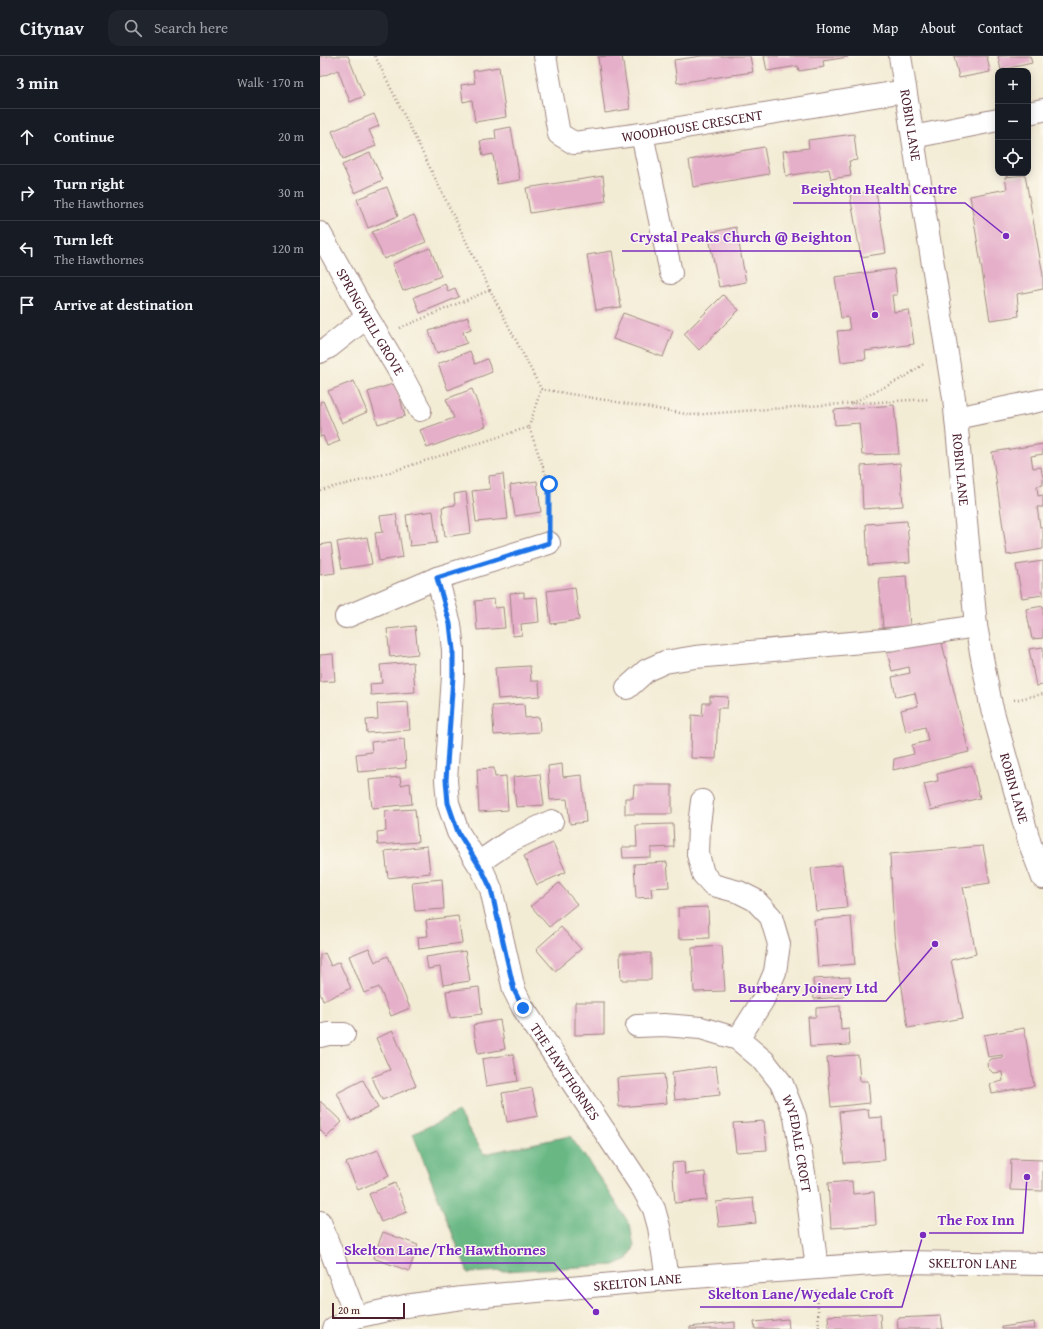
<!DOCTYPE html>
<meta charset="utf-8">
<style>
body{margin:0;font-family:"Gentium Book Plus",serif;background:#20242c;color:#f1f3f6}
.controls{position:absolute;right:12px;top:12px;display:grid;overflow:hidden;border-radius:8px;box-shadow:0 2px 10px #0003}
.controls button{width:36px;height:36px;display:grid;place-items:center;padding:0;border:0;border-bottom:1px solid #363941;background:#171b24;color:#f1f3f6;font:20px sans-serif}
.scale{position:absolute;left:12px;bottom:10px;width:73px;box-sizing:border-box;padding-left:4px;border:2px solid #4a1f2b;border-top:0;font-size:11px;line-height:14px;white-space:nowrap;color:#4a1f2b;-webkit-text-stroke:3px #fbf7ec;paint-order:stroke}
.stop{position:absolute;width:12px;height:12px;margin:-9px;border:3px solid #1a73e8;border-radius:50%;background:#fff}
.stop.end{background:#1a73e8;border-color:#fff;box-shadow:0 1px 4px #0008}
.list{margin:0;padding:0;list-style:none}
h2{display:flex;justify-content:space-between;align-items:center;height:52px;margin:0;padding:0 16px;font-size:17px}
h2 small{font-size:13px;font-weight:400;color:#9ea1a6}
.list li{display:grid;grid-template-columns:26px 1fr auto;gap:12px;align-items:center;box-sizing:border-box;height:56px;padding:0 16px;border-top:1px solid #363941}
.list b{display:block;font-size:15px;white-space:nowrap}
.list p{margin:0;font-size:13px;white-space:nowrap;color:#9ea1a6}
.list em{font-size:13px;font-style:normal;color:#9ea1a6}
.icon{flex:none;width:22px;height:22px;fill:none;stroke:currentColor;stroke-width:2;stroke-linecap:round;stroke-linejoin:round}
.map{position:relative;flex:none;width:723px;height:1273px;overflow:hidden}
header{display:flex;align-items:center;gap:24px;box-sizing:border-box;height:56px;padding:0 20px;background:#171b24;border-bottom:1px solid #363941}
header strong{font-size:19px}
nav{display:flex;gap:22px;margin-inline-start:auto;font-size:14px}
.search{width:280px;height:36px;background:#20242c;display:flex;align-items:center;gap:10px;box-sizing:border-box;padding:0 14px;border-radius:12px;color:#9ea1a6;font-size:15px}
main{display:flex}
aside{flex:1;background:#171b24}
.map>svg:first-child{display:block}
.forest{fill:#69b884;stroke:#5a6c58}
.building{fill:#e5aec9}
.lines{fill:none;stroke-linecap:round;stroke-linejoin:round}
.minor-casing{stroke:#9e8680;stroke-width:24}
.path{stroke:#9e8680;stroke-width:2.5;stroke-dasharray:1 3;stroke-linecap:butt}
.minor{stroke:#fff;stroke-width:22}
.route{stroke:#1a73e8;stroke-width:5}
.labels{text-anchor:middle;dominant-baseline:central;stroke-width:3;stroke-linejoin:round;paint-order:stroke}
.street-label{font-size:14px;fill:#4a1f2b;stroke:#fbf7ec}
.leader{fill:none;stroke:#7b2cbf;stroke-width:1.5}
.callout-dot{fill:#7b2cbf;stroke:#fbf7ec;stroke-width:1.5}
.callout-label{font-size:15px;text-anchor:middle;font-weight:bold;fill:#7b2cbf;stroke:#fbf7ec;stroke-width:3;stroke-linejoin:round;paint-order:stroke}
</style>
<header>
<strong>Citynav</strong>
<div class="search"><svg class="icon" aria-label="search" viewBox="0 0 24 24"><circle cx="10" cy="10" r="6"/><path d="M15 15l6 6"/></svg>Search here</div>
<nav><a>Home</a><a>Map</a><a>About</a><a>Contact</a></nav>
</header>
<main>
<aside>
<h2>3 min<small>Walk · 170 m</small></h2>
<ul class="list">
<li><svg class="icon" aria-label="ahead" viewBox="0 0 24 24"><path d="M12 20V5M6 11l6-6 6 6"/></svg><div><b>Continue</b></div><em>20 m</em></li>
<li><svg class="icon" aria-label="right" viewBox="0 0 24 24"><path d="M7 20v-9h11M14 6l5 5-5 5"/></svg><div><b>Turn right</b><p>The Hawthornes</p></div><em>30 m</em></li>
<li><svg class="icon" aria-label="left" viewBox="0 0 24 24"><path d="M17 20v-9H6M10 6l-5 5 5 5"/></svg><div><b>Turn left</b><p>The Hawthornes</p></div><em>120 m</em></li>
<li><svg class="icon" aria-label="arrive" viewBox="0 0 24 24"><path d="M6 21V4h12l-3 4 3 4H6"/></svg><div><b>Arrive at destination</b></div></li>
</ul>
</aside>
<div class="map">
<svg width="723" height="1273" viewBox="0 0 723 1273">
<rect width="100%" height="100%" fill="#fbf7ec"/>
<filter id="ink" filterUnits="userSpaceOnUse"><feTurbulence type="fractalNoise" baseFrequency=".025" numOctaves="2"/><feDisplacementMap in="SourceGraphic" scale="8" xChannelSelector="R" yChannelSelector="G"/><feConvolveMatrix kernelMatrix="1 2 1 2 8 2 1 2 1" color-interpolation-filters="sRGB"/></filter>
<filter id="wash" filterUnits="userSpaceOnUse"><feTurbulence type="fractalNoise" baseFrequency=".012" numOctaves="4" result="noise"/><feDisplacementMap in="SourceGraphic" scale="16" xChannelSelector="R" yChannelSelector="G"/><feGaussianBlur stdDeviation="0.9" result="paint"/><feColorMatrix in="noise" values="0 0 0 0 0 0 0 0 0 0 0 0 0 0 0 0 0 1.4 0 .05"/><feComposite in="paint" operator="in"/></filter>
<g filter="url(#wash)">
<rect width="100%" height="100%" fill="#f3ecd5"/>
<polygon class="forest" points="138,1056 164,1098 250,1080 281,1123 310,1169 314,1191 308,1203 294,1209 148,1217 93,1078"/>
<g id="blocks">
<g class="building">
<polygon points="0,0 28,0 44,40 30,46 18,14 0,21"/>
<polygon points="287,0 302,0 310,53 285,57 278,1"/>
<polygon points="382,0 430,0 433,16 357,27 354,4"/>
<polygon points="444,0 528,0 528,1 503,5 504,11 479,15 478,10 447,15"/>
<polygon points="634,0 667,0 670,16 639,22"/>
<polygon points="678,0 710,0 712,7 681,14"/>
<polygon points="179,11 186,61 155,66 152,44 143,46 141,29 155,27 153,15"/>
<polygon points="54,58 59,70 49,74 56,90 23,103 12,75"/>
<polygon points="191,71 200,124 177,128 173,98 163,100 160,85 176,83 175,74"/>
<polygon points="534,78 537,104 529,105 531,120 511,123 509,113 466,120 463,95 489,92 488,84"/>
<polygon points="444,91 449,118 373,131 369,104"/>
<polygon points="50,97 63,124 35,137 22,109"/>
<polygon points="705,119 723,219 723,233 697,238 699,260 670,264 650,140 687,133 685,121"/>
<polygon points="283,120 286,145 210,157 206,132"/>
<polygon points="67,131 78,160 48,172 37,143"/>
<polygon points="556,135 566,197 541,201 530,139"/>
<polygon points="94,159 106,186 64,203 52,176"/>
<polygon points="416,171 426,226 399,231 388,177"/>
<polygon points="110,192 121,220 83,235 72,208"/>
<polygon points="292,195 301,251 276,254 267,199"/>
<polygon points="574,213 577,239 572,239 574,256 589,254 594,288 545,295 546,303 521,306 517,275 530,274 528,261 521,262 515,221"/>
<polygon points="125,228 128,235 135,232 139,241 100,257 94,241"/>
<polygon points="403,239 419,254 379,294 364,278"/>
<polygon points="303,257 353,275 343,301 293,283"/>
<polygon points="148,261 151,273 143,276 147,287 117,297 109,275"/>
<polygon points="150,295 155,308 167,303 172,316 128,334 118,308"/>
<polygon points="34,325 47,356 22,367 8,335"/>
<polygon points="76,327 85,360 58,368 48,336"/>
<polygon points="152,333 166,370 107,392 100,374 134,362 126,343"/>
<polygon points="3,345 20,385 7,390 3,380 0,381 0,346"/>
<polygon points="574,349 579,398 542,399 539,367 515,369 514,354"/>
<polygon points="723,388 723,398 711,400 713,412 721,411 723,422 723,429 717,430 718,440 723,439 723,451 717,451 720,471 723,471 723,493 687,499 672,396"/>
<polygon points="580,407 583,450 543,453 541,410"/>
<polygon points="183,418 188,463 156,466 152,435 170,433 169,420"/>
<polygon points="217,425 221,456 195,460 190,429"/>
<polygon points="146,436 151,477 125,481 122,451 135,449 134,438"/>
<polygon points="113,455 117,487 90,490 86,459"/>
<polygon points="76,458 83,501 59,505 55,477 63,476 60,460"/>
<polygon points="587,465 590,506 548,509 546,468"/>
<polygon points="47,481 52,508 22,513 17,486"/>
<polygon points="11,487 15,517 0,519 0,489"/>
<polygon points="723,505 723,539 702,542 696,509"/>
<polygon points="586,520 590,570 563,572 559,522"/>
<polygon points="255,531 259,564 231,568 227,535"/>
<polygon points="204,536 204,542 217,541 219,566 201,568 202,579 193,580 190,537"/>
<polygon points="174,543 175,552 183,551 185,572 157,574 155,545"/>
<polygon points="723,550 723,582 712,583 706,553"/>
<polygon points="95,570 98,598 70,601 67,573"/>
<polygon points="621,583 649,696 573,714 574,703 594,698 592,689 608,685 605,671 586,676 581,654 598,650 595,637 576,641 572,621 590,617 589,611 572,615 567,596"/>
<polygon points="723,591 723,629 716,630 709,593"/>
<polygon points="13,598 15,625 0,626 0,599"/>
<polygon points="93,606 95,636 51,639 50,628 62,627 60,609"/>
<polygon points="210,610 211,625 219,625 220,640 178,643 175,612"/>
<polygon points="390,640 408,641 407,652 398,652 396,703 371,702 372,659 382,660 383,647 390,647"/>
<polygon points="88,646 90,674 47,677 46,664 58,663 57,648"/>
<polygon points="204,648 205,662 219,661 220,676 174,679 172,650"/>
<polygon points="84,683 86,712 38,716 36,698 52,696 51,686"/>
<polygon points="242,708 243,721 262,719 266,766 250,768 247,743 230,744 228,710"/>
<polygon points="652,709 660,742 611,754 604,728 618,725 617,718"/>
<polygon points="174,712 175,721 186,720 188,754 159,756 157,713"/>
<polygon points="220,718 224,749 196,751 193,721"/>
<polygon points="80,721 81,729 90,727 92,748 52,752 49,724"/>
<polygon points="314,729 352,729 352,758 305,758 305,742 313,742"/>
<polygon points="95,753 98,786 58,789 57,776 66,775 65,755"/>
<polygon points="353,768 354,791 331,792 331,801 303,802 302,791 317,791 316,769"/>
<polygon points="233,787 246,816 217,829 204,800"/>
<polygon points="107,790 110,817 68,822 65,795"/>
<polygon points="663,790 670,827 643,831 656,898 631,904 643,962 588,972 574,878 570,798"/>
<polygon points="347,806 349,831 331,832 332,841 316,842 314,808"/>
<polygon points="522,809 527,852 496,855 491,812"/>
<polygon points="122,823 124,853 95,855 92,826"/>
<polygon points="239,827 257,848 229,871 211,850"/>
<polygon points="388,851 389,882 359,883 358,852"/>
<polygon points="138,860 142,887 99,893 98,881 108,880 106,864"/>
<polygon points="531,861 535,908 498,911 494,864"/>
<polygon points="241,871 261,893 235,915 216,893"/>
<polygon points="402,890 405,935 374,936 372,892"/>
<polygon points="49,892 55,906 68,900 90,952 71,960 59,931 44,937 29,900"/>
<polygon points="145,895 150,925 123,929 120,911 108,913 106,901"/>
<polygon points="5,897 11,910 19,906 31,932 3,945 0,937 0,899"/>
<polygon points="300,897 331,897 331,924 301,924"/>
<polygon points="530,921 530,930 524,931 524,941 494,943 493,923"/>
<polygon points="159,931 162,958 130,962 126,935"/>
<polygon points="255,946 284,946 284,978 255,979"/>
<polygon points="520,950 521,974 529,973 530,989 490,991 488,961 496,961 496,952"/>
<polygon points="180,964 185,993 158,998 153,969"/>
<polygon points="704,972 714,1030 672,1037 670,1028 683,1025 682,1016 673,1017 668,1012 667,1008 671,1003 683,1001 682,999 668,1001 664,979"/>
<polygon points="73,975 96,1030 62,1044 52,1021 70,1014 56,982"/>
<polygon points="193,998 198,1025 166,1030 162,1003"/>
<polygon points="538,999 540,1025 548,1025 550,1047 511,1051 507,1001"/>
<polygon points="396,1010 400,1039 355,1044 352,1016"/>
<polygon points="344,1018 347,1047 299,1051 297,1022"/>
<polygon points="43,1024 58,1052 31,1065 17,1037"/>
<polygon points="212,1032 218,1060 187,1066 182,1037"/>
<polygon points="0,1045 22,1066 7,1081 0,1074"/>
<polygon points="548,1053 549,1062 562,1061 565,1104 524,1107 519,1056"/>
<polygon points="444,1065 447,1094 416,1096 413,1067"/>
<polygon points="58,1094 69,1120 38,1134 26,1107"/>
<polygon points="691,1103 723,1104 723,1135 690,1134"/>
<polygon points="364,1106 365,1118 385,1116 387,1144 355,1147 352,1107"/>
<polygon points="532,1125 533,1138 554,1136 556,1169 511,1172 508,1127"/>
<polygon points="75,1127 87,1156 61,1166 49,1138"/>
<polygon points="433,1142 436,1167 399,1171 396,1146"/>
<polygon points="63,1176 98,1189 89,1215 53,1202"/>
<polygon points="560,1257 561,1273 509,1273 508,1260"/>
<polygon points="621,1260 623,1273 578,1273 577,1262"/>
<polygon points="468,1263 469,1273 435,1273 434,1266"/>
<polygon points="415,1266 415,1273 370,1273 370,1271"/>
<polygon points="714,1266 715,1273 682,1273 682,1271"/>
</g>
</g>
</g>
<g filter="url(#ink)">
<use href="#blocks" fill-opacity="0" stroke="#9e8680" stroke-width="1"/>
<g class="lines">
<defs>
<g id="minor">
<path id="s1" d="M 225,0 L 239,78 L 254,87 L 322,78 L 585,35"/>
<path id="s2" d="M 580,0 L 634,342 L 656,570 L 671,649 L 710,788 L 723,822"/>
<polyline points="708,57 723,54"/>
<polyline points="322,78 351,217"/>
<polyline points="593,81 678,64"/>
<path id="s3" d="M 0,177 L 47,261 L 81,318 L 100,354"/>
<polyline points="0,296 9,291 47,261"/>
<polyline points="636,362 723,344"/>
<path id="s4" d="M 117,522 L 130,568 L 133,594 L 133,620 L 126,724 L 128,747 L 138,776 L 163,815 L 171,833 L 194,934 L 203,952 L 323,1133 L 334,1153 L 339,1171 L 347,1223"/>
<polyline points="26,561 117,522 229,487"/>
<polyline points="307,632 327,614 345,606 375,601 575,583 656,570"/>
<polyline points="382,745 379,769 378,798 383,818 393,829 419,836 435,844 451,861 459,888 455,916 443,944 418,983"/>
<polyline points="158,807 190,785 232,765"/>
<path id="s5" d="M 317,970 L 344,969 L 381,972 L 418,983 L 444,1005 L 462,1028 L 475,1061 L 487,1136 L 497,1212"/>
<polyline points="0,980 8,978 24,978"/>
<polyline points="0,1166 36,1261"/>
<path id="s6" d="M 14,1273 L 36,1261 L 85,1250 L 142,1242 L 347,1223 L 579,1206 L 723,1208"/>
</g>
</defs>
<use href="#minor" class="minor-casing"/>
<g class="path">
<polyline points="55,0 170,234 221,333 372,359 488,350 610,343"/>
<polyline points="80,272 170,234"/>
<polyline points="532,347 585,321 605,307"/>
<polyline points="209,371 221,333"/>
<polyline points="0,434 52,422 209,371 229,428 229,464"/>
<polyline points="694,644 723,638"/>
<polyline points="497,1234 499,1273"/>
</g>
<use href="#minor" class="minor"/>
</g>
</g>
<g class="lines" filter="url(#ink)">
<polyline class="route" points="203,952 194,934 171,833 163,816 138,776 128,747 126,724 133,620 133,594 130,568 117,522 229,487 229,428"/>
</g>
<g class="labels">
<g class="street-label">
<text stroke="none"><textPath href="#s1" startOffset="216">WOODHOUSE CRESCENT</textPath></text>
<text stroke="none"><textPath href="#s2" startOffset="70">ROBIN LANE</textPath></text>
<text stroke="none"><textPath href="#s3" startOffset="102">SPRINGWELL GROVE</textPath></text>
<text stroke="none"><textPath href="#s2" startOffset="418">ROBIN LANE</textPath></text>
<text stroke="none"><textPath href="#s2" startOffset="742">ROBIN LANE</textPath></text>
<text stroke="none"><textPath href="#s4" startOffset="524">THE HAWTHORNES</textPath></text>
<text stroke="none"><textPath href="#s5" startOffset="228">WYEDALE CROFT</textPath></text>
<text stroke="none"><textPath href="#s6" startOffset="645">SKELTON LANE</textPath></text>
<text stroke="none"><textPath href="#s6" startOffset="309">SKELTON LANE</textPath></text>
</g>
</g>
<path class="leader" d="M686 180L645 147H473M555 259L540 195H302M615 888L566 945H410M707 1121L703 1177H609M276 1256L234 1207H16M603 1179L582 1251H380"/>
<g class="callout-dot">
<circle cx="686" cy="180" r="4"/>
<circle cx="555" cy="259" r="4"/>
<circle cx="615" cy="888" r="4"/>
<circle cx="707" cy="1121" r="4"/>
<circle cx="276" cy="1256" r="4"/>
<circle cx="603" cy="1179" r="4"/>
</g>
<g class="callout-label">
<text x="559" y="138">Beighton Health Centre</text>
<text x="421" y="186">Crystal Peaks Church @ Beighton</text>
<text x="488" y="937">Burbeary Joinery Ltd</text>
<text x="656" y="1169">The Fox Inn</text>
<text x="125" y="1199">Skelton Lane/The Hawthornes</text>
<text x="481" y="1243">Skelton Lane/Wyedale Croft</text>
</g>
</svg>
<div class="controls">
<button>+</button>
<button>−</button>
<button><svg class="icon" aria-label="locate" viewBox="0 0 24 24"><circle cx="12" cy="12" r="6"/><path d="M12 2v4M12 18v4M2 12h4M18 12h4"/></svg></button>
</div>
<div class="scale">20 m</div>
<div class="stop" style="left:229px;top:428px"></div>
<div class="stop end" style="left:203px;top:952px"></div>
</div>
</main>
